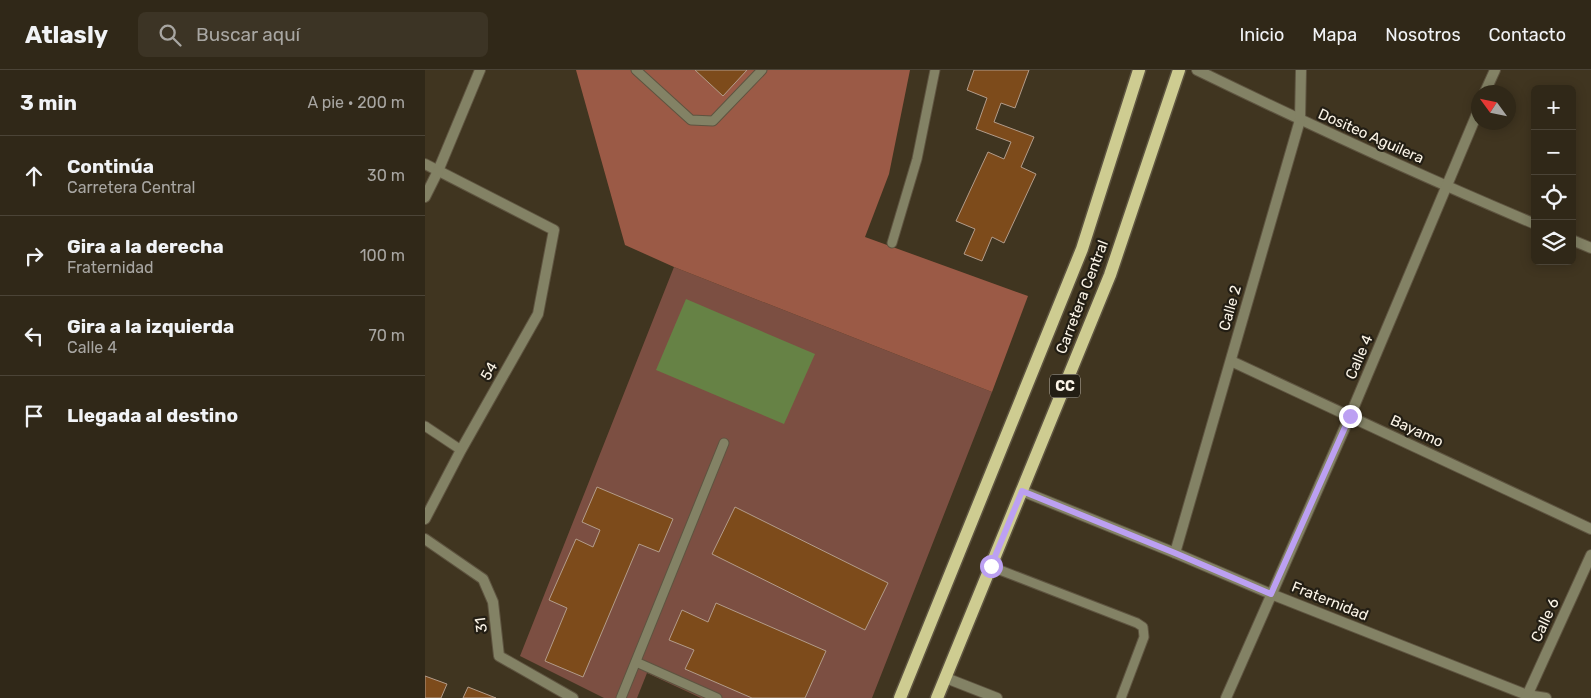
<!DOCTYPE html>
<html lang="es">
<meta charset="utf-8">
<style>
body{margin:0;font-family:Rubik,sans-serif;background:#3c3425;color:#f1f3f6}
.controls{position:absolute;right:15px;top:15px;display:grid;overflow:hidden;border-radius:8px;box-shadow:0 2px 12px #0003}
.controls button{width:45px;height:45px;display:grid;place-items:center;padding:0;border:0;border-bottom:1px solid #4b4437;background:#302818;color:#f1f3f6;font:25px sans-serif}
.compass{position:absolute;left:1046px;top:15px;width:45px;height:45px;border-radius:50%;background:#302818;box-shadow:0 2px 12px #0003;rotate:303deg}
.stop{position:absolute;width:15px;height:15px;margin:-11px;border:4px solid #bca0f2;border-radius:50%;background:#fff}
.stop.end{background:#bca0f2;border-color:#fff;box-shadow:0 1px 5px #0008}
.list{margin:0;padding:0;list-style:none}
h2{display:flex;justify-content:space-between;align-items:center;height:65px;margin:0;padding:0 20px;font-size:21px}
h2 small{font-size:16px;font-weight:400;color:#a8a6a2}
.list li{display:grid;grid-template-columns:32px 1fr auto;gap:15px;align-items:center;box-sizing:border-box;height:80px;padding:0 20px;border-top:1px solid #4b4437}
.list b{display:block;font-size:19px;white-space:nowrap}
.list p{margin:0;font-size:16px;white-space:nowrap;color:#a8a6a2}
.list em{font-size:16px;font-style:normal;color:#a8a6a2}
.icon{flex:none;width:28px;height:28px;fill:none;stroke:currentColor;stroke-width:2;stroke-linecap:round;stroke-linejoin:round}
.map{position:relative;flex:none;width:1166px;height:628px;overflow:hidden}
header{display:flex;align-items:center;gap:30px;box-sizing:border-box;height:70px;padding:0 25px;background:#302818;border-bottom:1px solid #4b4437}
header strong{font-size:24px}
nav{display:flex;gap:28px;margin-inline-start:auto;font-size:18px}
.search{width:350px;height:45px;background:#3c3425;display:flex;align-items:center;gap:12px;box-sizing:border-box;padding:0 18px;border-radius:8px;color:#a8a6a2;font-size:19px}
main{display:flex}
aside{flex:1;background:#302818}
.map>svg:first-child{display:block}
.green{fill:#7c4f42}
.forest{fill:#9b5a46}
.water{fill:#668245}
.building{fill:#7d4b1b;stroke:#b39c8a}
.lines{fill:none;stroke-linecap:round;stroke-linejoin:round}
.lane-casing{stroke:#5e5440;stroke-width:11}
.street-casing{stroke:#5e5440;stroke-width:12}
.primary-casing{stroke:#5e5440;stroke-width:15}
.lane{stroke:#838265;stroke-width:9}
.street{stroke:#838265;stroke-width:10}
.primary{stroke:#cecc91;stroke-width:12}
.route{stroke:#bca0f2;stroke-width:6}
.labels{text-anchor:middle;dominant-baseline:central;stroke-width:4.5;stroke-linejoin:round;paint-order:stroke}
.shield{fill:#231e14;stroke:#bab4a8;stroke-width:1}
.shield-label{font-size:14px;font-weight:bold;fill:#fbf4e7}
.street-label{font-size:15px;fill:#fbf4e7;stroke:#231e14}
</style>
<header>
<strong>Atlasly</strong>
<div class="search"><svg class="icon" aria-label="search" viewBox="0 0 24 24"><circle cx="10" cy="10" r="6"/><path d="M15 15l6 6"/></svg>Buscar aquí</div>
<nav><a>Inicio</a><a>Mapa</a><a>Nosotros</a><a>Contacto</a></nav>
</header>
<main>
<aside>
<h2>3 min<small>A pie · 200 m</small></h2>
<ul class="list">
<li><svg class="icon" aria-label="ahead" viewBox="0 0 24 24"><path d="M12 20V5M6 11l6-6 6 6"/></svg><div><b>Continúa</b><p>Carretera Central</p></div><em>30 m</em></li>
<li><svg class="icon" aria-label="right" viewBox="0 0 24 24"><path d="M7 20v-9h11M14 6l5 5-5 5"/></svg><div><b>Gira a la derecha</b><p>Fraternidad</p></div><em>100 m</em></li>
<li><svg class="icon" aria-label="left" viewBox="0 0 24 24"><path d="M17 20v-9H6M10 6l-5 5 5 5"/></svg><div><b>Gira a la izquierda</b><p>Calle 4</p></div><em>70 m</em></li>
<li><svg class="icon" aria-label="arrive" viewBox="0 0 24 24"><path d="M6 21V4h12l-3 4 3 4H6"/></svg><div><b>Llegada al destino</b></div></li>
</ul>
</aside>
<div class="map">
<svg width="1166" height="628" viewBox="0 0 1166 628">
<rect width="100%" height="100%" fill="#403520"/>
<polygon class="green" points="249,197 567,322 447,628 276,628 222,603 212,628 179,628 95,586"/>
<polygon class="forest" points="151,0 485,0 464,104 440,167 603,226 567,322 249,197 200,175"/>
<polygon class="water" points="261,229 390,284 359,354 231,300"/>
<g class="building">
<polygon points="270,0 322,0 298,26"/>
<polygon points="549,0 604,0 590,38 576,33 569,52 609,67 596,97 611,104 579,173 567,167 557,191 539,184 550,159 531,151 563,82 579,89 586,72 551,59 562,28 542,20"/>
<polygon points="172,417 248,449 234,482 214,474 158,607 120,591 142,538 124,530 151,469 168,477 175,460 157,452"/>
<polygon points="310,437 463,513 440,560 287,484"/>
<polygon points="291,533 401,581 380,628 327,628 260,599 269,580 244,570 257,540 283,552"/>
<polygon points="0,606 22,614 16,628 0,628"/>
<polygon points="43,617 71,628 38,628"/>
</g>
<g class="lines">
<defs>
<g id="lane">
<polyline points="211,0 266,50 288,51 337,0"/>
<polyline points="467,173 492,89 510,0"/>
<polyline points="0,356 36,380"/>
<polyline points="567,497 712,553 718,557 719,567 696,628"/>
<polyline points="211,592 292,628"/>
<polyline points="196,628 299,373"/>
</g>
<g id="street">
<path d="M 772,0 C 883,54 996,106 1110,154"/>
<polyline points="1060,22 1070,0"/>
<polyline points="0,94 129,160 113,244 36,380 0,449"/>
<polyline points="0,127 13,101 55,0"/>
<polyline points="1147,170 1166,178"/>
<polyline points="806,291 1166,459"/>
<polyline points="597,421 750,483 846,524 1102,625 1121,628"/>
<polyline points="0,469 58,509 68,532 74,586 148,628"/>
<polyline points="750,483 875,50 876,0"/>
<polyline points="521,608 572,628"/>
<polyline points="801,628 925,346 1054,39"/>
<polyline points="1101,628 1166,485"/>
</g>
<g id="primary">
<polyline points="475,628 657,179 714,0"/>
<polyline points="512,628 685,205 754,0"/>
</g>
</defs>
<use href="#lane" class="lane-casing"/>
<use href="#street" class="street-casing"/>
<use href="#primary" class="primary-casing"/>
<use href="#lane" class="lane"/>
<use href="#street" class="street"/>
<use href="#primary" class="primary"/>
</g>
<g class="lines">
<polyline class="route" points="566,496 597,421 750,483 846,524 925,346"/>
</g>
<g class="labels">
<rect class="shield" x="625" y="304.5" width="30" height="23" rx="4"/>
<g class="shield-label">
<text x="640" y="316">CC</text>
</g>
<g class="street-label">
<text transform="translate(946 66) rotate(24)">Dositeo Aguilera</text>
<text transform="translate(657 227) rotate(-69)">Carretera Central</text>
<text transform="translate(805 238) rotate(-74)">Calle 2</text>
<text transform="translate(934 287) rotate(-67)">Calle 4</text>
<text transform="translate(64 301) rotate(-60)">54</text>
<text transform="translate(992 361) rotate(25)">Bayamo</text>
<text transform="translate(905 531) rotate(22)">Fraternidad</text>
<text transform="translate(1120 550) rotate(-65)">Calle 6</text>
<text transform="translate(56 555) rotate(-97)">31</text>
</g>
</g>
</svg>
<div class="controls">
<button>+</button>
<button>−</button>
<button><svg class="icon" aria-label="locate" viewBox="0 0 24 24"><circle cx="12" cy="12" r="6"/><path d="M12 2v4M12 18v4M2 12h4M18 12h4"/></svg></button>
<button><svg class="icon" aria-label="layers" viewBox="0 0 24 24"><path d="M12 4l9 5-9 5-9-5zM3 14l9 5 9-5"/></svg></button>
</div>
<svg class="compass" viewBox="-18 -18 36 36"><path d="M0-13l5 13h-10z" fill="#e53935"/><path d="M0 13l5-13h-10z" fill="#a8a6a2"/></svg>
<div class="stop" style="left:566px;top:496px"></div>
<div class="stop end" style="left:925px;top:346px"></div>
</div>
</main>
